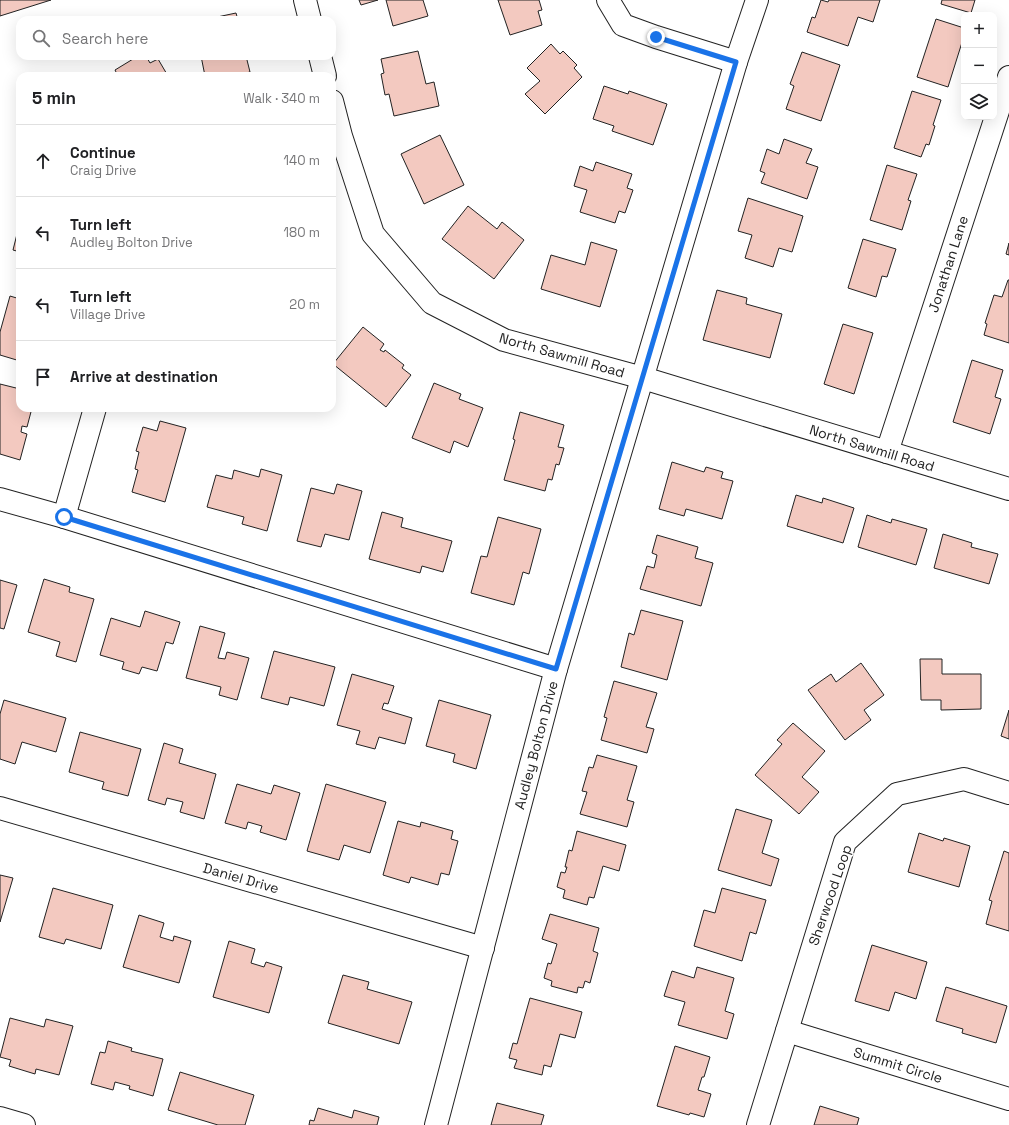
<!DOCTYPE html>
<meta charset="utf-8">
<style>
body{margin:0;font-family:"Space Grotesk",sans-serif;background:#f2f2f2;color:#202124}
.controls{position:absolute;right:12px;top:12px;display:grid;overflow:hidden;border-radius:8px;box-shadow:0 4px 16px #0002}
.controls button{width:36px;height:36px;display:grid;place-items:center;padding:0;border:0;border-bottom:1px solid #e0e0e0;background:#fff;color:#202124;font:20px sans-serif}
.stop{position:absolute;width:12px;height:12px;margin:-9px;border:3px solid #1a73e8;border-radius:50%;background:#fff}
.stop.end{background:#1a73e8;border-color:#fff;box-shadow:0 1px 4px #0008}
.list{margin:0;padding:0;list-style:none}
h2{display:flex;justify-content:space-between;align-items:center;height:52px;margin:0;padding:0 16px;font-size:17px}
h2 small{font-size:13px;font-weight:400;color:#757577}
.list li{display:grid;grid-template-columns:26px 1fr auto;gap:12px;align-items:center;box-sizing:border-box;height:72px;padding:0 16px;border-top:1px solid #e0e0e0}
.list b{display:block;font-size:15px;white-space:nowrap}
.list p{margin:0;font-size:13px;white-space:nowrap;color:#757577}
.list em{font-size:13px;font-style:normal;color:#757577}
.icon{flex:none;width:22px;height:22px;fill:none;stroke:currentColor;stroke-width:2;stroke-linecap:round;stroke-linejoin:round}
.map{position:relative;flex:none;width:1009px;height:1125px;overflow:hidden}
.search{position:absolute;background:#fff;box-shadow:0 4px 16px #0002;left:16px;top:16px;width:320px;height:44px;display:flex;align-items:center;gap:10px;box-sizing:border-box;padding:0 14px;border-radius:12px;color:#757577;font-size:15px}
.panel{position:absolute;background:#fff;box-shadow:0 4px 16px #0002;left:16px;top:72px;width:320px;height:340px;border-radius:12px}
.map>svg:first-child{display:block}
.building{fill:#f3c9c0;stroke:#222}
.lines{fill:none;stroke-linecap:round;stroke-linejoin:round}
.minor-casing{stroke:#222;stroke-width:24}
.minor{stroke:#fff;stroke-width:22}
.route{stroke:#1a73e8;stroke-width:5}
.labels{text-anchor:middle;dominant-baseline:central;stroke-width:3;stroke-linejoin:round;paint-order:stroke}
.street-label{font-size:14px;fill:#222;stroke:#fff}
</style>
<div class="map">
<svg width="1009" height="1125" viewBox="0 0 1009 1125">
<rect width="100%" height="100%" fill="#fff"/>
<g class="building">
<polygon points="0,0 51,0 0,16"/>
<polygon points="359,0 378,0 361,5"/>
<polygon points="386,0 423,0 428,16 393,26"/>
<polygon points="498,0 539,0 542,10 538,11 542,25 510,35"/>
<polygon points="821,0 828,2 829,0 880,0 873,22 858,17 848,46 807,32 812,17 815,18"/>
<polygon points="942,0 975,0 971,13 941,4"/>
<polygon points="236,13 238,20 203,20"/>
<polygon points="936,19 964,28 964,36 948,87 917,77"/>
<polygon points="551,44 560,54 563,51 577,65 574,68 582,77 545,114 525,94 540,81 527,68"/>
<polygon points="418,51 426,84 434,82 439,106 394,116 389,94 385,95 381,74 384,73 381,59"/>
<polygon points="802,52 840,65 821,121 786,109 794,86 790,84"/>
<polygon points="138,56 146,56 150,63 158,59 168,76 118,76 115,70"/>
<polygon points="201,56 246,56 250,72 234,76 205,76"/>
<polygon points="604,86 628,94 629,91 667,104 653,145 612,131 614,126 593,119"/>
<polygon points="912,91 941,100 933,125 935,126 929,145 926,144 921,157 894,148"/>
<polygon points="440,135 464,185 424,204 401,154"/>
<polygon points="784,139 812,149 806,163 818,167 807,199 761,183 765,173 760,171 767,149 779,154"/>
<polygon points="596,162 632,174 627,188 633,190 625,213 619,211 615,223 580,212 587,190 574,186 580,166 593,171"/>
<polygon points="887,165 917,174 908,200 911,201 902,230 870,220"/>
<polygon points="748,198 803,216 792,252 779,248 773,267 745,258 752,235 738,231"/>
<polygon points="468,206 497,229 502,222 524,240 494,279 442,239"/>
<polygon points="18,230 20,231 20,252 13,250"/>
<polygon points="863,239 896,249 887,277 882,276 876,297 848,288"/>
<polygon points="591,242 617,250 600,307 541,289 551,255 585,265"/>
<polygon points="1009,243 1009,255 1006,254"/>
<polygon points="1008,280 1009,280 1009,343 984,335 987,324 985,323 994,295 1002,297"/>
<polygon points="717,290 747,298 746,304 782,314 770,358 703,340"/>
<polygon points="10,296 20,299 20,361 0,355 0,332"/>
<polygon points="843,324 873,333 854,394 824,384"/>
<polygon points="363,327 384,344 380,350 384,352 385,350 404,365 402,368 411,375 386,407 333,364"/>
<polygon points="972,360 1003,370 995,397 1001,399 990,434 953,422"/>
<polygon points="434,383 461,394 459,399 483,408 468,447 454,441 450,453 412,438"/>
<polygon points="0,384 20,389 20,408 32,408 27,427 22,426 21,432 27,434 20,460 0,454"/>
<polygon points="520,412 564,425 558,447 564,448 559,465 556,464 552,480 548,479 545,491 504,480 515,440 513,439"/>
<polygon points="160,421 186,428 165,502 132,492 138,470 135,469 139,452 136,451 143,427 157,431"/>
<polygon points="672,462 704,472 706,467 723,472 721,478 733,481 722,519 686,509 684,516 659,509"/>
<polygon points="261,469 282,475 267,531 242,524 244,517 207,507 216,475 232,479 234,470 259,477"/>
<polygon points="337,484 362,491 349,540 325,534 321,547 297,541 311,488 334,494"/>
<polygon points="796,495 822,503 823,498 854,508 843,543 787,526"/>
<polygon points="382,512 403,518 401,527 452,541 443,572 422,566 420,573 369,559"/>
<polygon points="867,515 891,523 892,519 927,529 916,565 858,547"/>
<polygon points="498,517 541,529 529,574 523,572 514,605 471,593 481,556 487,557"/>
<polygon points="943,534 972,543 971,547 998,554 989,584 934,568"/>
<polygon points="657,535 698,547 695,558 713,563 701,606 640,589 647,566 654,568 657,555 652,553"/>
<polygon points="44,579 70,587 69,592 94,599 76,662 56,656 60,642 28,632"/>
<polygon points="0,580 17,585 4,629 0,628"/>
<polygon points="641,610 683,621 667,680 621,667 629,633 634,635"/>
<polygon points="145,611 180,622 173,644 166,642 157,671 142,667 139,674 122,669 124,662 100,655 111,618 140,627"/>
<polygon points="200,626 225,633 218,658 225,659 227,652 249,658 237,700 219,695 221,687 186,678"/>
<polygon points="274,651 335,667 324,706 290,697 288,705 261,698"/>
<polygon points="920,659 942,659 942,674 981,674 981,709 941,710 941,700 921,700"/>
<polygon points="861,663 884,695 864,710 871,720 845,740 808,690 831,674 836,682"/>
<polygon points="352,674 394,686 388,704 384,703 382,709 412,718 405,744 379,737 375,749 356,744 360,731 337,725"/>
<polygon points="614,681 657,693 646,727 654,729 647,753 601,740 607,718 604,717"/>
<polygon points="4,700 66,718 56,752 22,742 15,764 0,759 0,714"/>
<polygon points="439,700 491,715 476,769 453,762 455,754 426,746"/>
<polygon points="1009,710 1009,739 1001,736"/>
<polygon points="793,723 825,751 802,777 819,792 799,814 755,775 782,744 777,740"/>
<polygon points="80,732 141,749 128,796 102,789 104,782 69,772"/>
<polygon points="164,743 183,749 179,763 216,774 204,819 180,812 183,802 167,798 165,805 148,800"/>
<polygon points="597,755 637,766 627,800 634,802 627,827 580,814 587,792 582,791 589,767 593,768"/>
<polygon points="237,784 271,794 274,785 300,793 286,840 260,832 262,826 248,822 246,829 225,823"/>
<polygon points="326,784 386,802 370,853 344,845 339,860 307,851"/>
<polygon points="736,809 772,820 762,853 779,859 771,886 718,870"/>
<polygon points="398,821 420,827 421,822 453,831 451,839 458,841 449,875 441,873 438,885 411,877 409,883 383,875"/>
<polygon points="577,831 626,845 619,871 603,866 594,898 589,897 587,905 563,898 565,890 557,887 561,872 565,873 567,867 565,867 569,850 572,851"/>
<polygon points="919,833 943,841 944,838 970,846 959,887 908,872"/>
<polygon points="1004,851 1009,853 1009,931 986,924 992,901 989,900"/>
<polygon points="0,875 13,878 0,922"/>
<polygon points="53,888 113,905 101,949 66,939 64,944 39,937"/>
<polygon points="722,888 766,900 756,934 750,932 742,961 694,946 704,910 715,913"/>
<polygon points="550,914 599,928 593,951 598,953 590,983 585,981 583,988 578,987 577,993 551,986 552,981 544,978 548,963 551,964 557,944 542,939"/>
<polygon points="139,915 164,923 160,937 173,941 174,936 191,941 179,983 123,967"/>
<polygon points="229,941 255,949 251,963 264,967 266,962 282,967 269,1013 213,997"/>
<polygon points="872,945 927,962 916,999 895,992 889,1011 855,1001"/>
<polygon points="697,967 734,978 725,1011 734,1014 727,1039 678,1025 685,1002 664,996 672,971 694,978"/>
<polygon points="343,975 369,982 367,989 412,1002 399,1044 328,1023"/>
<polygon points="946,987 1007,1006 996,1043 962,1033 963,1029 936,1021"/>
<polygon points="530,998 582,1012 575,1038 560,1034 551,1067 544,1065 542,1075 514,1068 517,1060 509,1058 513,1043 517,1044"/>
<polygon points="10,1018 44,1027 46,1019 73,1026 59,1075 36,1069 35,1074 9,1066 11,1060 0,1057"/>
<polygon points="108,1041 132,1048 131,1051 163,1059 153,1096 129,1089 130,1086 115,1082 113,1090 91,1084 100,1052 105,1053"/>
<polygon points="675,1046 710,1057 704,1077 702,1077 698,1090 711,1094 704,1117 690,1113 689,1115 657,1106"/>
<polygon points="180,1072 254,1095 245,1125 218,1125 168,1110"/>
<polygon points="497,1103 544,1115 541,1125 491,1125"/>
<polygon points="820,1106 859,1118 857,1125 814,1125"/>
<polygon points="318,1108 352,1118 354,1110 379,1117 377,1125 309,1125 310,1120 314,1121"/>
</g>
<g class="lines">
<defs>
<g id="minor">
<polyline points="305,0 310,20"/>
<polyline points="608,0 623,25 656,37 736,62"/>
<polyline points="320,56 325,76"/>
<polyline points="332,101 341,136 373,234 432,303 504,340 643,378 1009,489"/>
<polyline points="887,452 1009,77"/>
<polyline points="0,499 64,517 556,669"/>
<polyline points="64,517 95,408"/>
<polyline points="0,808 483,948"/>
<polyline points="787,1031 1009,1099"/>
<polyline points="0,1118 24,1125"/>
<polyline points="436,1125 556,669 736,62 757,0"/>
<polyline points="758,1125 845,842 897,794 964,779 1009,793"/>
</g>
</defs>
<use href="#minor" class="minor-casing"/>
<use href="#minor" class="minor"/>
</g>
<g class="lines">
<polyline class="route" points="64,517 556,669 736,62 656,37"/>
</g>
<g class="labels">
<g class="street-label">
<text transform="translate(948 264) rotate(-72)">Jonathan Lane</text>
<text transform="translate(562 355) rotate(16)">North Sawmill Road</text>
<text transform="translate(872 448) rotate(17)">North Sawmill Road</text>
<text transform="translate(536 745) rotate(-75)">Audley Bolton Drive</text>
<text transform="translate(241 878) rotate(16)">Daniel Drive</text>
<text transform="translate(830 895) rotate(-71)">Sherwood Loop</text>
<text transform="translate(898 1065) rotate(17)">Summit Circle</text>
</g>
</g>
</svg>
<div class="controls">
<button>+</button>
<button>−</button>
<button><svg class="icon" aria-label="layers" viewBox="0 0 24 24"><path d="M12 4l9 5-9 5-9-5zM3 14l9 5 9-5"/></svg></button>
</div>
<div class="stop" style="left:64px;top:517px"></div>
<div class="stop end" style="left:656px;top:37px"></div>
<div class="search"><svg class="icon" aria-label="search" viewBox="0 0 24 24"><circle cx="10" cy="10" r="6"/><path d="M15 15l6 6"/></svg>Search here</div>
<section class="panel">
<h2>5 min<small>Walk · 340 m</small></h2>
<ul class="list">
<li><svg class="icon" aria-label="ahead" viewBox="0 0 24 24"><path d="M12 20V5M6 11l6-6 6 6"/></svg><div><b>Continue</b><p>Craig Drive</p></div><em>140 m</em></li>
<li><svg class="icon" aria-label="left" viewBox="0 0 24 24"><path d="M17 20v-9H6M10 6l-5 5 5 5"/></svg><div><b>Turn left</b><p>Audley Bolton Drive</p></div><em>180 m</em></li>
<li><svg class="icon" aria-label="left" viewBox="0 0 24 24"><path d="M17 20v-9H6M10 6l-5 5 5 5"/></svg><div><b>Turn left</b><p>Village Drive</p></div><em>20 m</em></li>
<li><svg class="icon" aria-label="arrive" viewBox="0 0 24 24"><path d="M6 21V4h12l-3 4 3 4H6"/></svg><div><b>Arrive at destination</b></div></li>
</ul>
</section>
</div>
